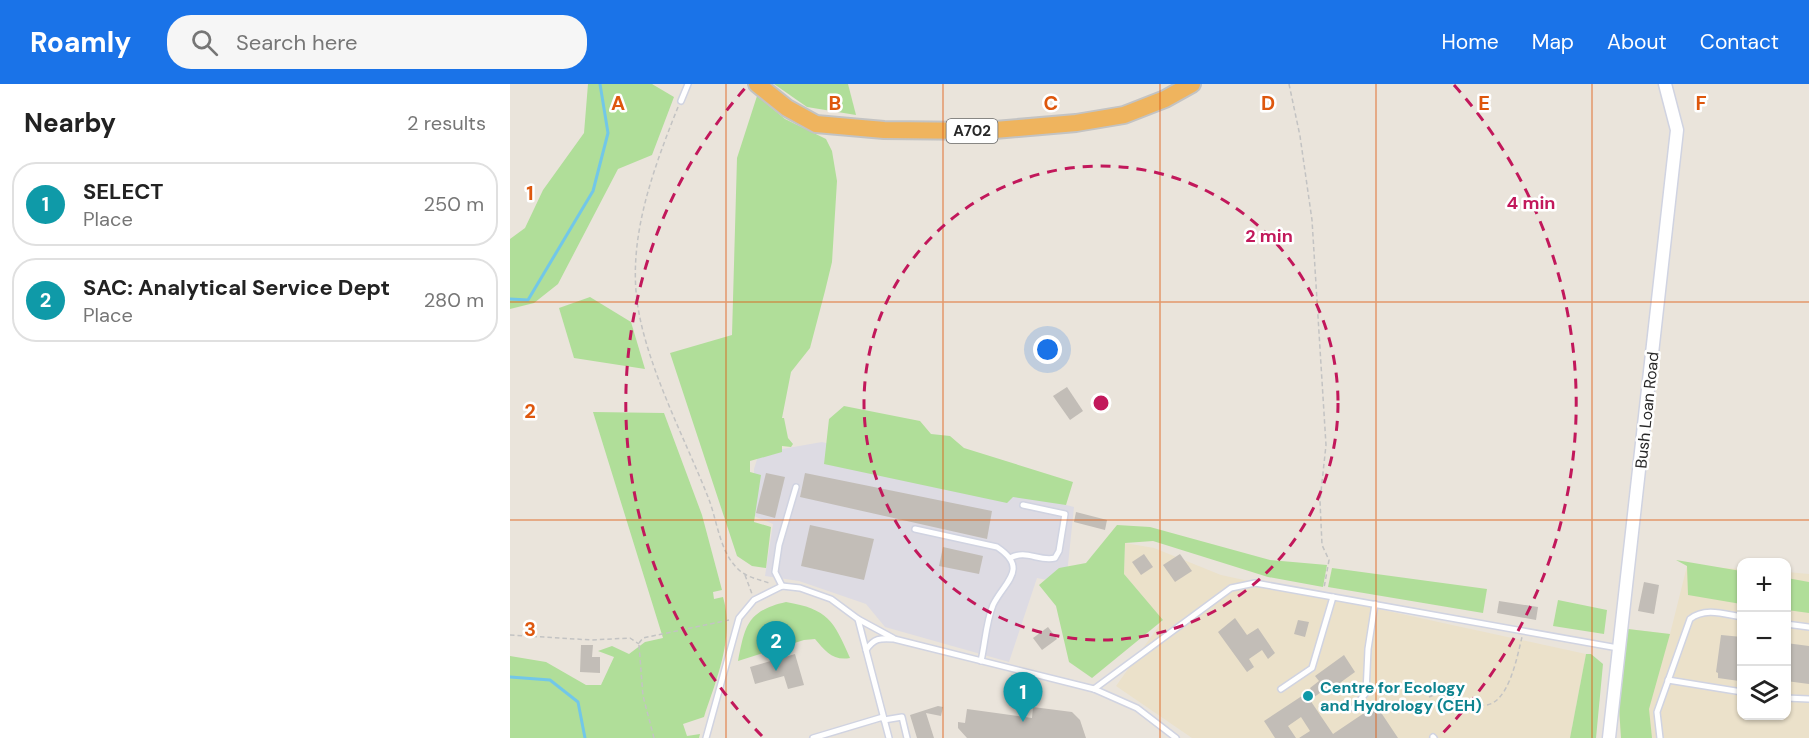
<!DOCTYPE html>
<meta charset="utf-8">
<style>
body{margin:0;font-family:"DM Sans",sans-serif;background:#f6f6f6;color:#222}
.controls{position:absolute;right:18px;bottom:18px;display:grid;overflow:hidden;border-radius:12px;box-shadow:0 2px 4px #0004}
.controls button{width:54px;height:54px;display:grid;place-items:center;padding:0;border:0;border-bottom:2px solid #e0e0e0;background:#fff;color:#222;font:30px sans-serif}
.you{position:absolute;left:538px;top:266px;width:21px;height:21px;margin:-15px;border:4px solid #fff;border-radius:50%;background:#1a73e8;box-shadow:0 0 0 9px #1a73e833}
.badge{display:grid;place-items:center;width:39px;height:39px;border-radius:50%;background:#1a73e8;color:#fff;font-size:20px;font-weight:700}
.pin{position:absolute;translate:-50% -50px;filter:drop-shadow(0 2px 3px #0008)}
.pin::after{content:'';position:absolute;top:32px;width:21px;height:18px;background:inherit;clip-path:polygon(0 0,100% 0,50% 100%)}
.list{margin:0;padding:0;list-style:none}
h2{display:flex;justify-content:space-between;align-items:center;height:78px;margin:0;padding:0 24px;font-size:26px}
h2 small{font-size:20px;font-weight:400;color:#767676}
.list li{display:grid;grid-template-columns:39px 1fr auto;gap:18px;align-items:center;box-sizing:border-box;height:84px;margin:0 12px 12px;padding:0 12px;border:2px solid #e0e0e0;border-radius:24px}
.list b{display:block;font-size:22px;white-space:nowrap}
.list p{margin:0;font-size:20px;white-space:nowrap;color:#767676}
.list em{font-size:20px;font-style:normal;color:#767676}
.icon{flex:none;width:33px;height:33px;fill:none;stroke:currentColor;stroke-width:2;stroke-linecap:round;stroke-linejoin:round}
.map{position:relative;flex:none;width:1299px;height:654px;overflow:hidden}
header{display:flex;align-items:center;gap:36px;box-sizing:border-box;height:84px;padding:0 30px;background:#1a73e8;color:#fff}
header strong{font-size:28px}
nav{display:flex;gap:33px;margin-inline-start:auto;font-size:21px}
.search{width:420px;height:54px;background:#f6f6f6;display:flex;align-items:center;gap:15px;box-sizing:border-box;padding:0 21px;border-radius:24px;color:#767676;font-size:22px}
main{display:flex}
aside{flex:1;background:#fff}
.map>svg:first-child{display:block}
.industrial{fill:#dddbe3}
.education{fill:#ebe1ca}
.green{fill:#b0de99}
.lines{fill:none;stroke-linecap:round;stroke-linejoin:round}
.stream{stroke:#72c7e8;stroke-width:3}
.building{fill:#c2bdb7}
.service-casing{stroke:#d0d3e1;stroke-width:8}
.tertiary-casing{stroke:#d0d3e1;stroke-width:15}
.trunk-casing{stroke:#c3c3c3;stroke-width:20}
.path{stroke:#c3c3c3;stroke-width:1.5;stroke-dasharray:4.5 3;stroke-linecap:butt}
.service{stroke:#fff;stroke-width:5}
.tertiary{stroke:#fff;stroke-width:12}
.trunk{stroke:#efb45e;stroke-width:16}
.grid{fill:none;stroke:#de570d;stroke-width:1.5;stroke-opacity:0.55}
.ring{fill:none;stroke:#c2185b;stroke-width:3;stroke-dasharray:10 8}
.culture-dot{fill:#0f9aa8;stroke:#fff;stroke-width:2}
.labels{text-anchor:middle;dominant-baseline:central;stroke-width:5;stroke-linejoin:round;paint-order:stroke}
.shield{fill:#fff;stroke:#686868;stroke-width:1.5}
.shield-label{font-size:15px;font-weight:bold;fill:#282828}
.street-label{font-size:16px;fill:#282828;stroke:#fff}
.culture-label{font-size:16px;font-weight:bold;fill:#0d838f;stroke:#fff;text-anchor:start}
.grid-label{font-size:20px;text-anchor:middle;font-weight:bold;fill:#de570d;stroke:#fff;stroke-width:5;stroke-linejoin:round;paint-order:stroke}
.centre{fill:#c2185b;stroke:#fff;stroke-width:3}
.ring-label{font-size:18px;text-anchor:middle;font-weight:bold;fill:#c2185b;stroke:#fff;stroke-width:5;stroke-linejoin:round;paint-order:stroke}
</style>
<header>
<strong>Roamly</strong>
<div class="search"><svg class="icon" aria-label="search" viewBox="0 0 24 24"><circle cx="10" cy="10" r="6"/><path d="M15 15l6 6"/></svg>Search here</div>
<nav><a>Home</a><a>Map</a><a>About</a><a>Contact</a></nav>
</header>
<main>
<aside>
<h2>Nearby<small>2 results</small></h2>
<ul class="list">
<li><span class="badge" style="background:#0f9aa8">1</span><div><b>SELECT</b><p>Place</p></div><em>250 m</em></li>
<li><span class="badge" style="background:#0f9aa8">2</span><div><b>SAC: Analytical Service Dept</b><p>Place</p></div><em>280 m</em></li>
</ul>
</aside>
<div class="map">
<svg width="1299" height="654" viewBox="0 0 1299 654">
<rect width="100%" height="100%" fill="#eae4db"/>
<polygon class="industrial" points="312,358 564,423 556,500 527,494 499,578 375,543 356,520 289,497 255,492 263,440 244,432 244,385 249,369"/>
<g class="education">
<polygon points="615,459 644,464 711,491 1076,570 1060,654 682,654 606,602 653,536 614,490"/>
<polygon points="1177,482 1231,485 1232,632 1276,632 1277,488 1299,490 1299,654 1111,654 1109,623 1118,545 1160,550"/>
</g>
<g class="green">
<polygon points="78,0 142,0 164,13 142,71 108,85 48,200 24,219 0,225 0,155 15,144 33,106 74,49"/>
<polygon points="264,0 338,0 346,31 297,23"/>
<polygon points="247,12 275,35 316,55 322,67 327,97 322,178 315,207 300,264 281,288 272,334 274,334 278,354 283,360 281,363 272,362 272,368 240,377 240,388 251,391 244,438 261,443 256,484 242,482 227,472 160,269 222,251 227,74"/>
<polygon points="80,213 121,238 135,285 64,274 49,224"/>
<polygon points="334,322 410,337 421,350 440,352 454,364 563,398 556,421 503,413 497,419 314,380 319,335"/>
<path d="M 83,328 L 154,329 L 192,431 L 212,506 L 203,508 L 204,515 L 213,513 C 225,553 206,596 194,633 L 173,640 L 177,652 L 190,650 L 189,654 L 0,654 L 0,572 L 36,578 L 76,601 L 91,601 L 104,573 L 88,567 L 102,562 L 119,570 L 135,558 L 153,554 Z"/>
<polygon points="607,441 640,443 760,476 817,481 813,503 758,493 643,457 615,459 614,490 653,536 582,594 559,578 546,522 529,501 549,484 576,479"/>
<polygon points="1166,476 1231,487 1231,520 1178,511 1177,482"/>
<polygon points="822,484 977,505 973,529 818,503"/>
<polygon points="1277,494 1299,498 1299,529 1277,526"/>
<polygon points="1048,516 1097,526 1094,550 1043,542"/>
<path d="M 276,518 C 318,525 324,537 340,574 C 323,577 315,567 305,555 L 294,556 L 228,577 C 235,542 237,527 276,518 Z"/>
<polygon points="1118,545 1160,550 1139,625 1142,654 1111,654 1109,623"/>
<polygon points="1076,570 1081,570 1093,580 1086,654 1060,654"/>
</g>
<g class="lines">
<g class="stream">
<polyline points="0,215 18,216 83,107 98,49 90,0"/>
<polyline points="0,593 40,596 68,618 75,654"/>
</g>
</g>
<g class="building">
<polygon points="557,303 573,327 560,336 543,312"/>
<polygon points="256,389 275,393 265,434 246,429"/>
<polygon points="295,389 482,427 477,455 290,413"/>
<polygon points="566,428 597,436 595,446 564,438"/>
<polygon points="300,441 364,455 354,496 291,482"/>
<polygon points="433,463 473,472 469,490 429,482"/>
<polygon points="634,470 643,483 631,491 622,478"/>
<polygon points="670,470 682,487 665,498 653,481"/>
<polygon points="1134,498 1149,501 1144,530 1128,527"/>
<polygon points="989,517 1028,523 1026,536 987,529"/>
<polygon points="725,534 737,551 748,544 765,569 758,575 752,566 739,575 744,583 737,588 708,548"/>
<polygon points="788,536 799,538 795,553 784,550"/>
<polygon points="538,543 547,555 532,566 523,554"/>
<polygon points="1211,551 1232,553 1232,592 1229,597 1208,594 1208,589 1206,588"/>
<polygon points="1276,559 1299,562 1299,600 1276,597"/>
<polygon points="71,561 83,561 82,573 90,573 90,589 70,588"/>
<polygon points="285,570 294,601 278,605 274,592 245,600 240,583"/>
<polygon points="834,571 845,588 816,609 814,606 800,616 823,650 866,621 888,654 789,654 800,647 791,633 778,642 786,654 765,654 754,637 801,606 800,604 809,597 805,592"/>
<polygon points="428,622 433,623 431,632 416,629 424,654 407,654 400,631"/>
<polygon points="523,623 562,628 570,636 576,654 457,654 448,644 448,638 455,639 457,625 522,634"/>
</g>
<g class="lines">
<defs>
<g id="service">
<polyline points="171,17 178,0"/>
<path d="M 405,445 L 487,463 C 520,485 494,498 483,521 C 476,538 475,560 471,577"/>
<path d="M 500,474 C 516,465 529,478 545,474 L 549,467 L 555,430 L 513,421"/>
<polyline points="272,502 265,488 269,461 286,403"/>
<polyline points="348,535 383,554"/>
<polyline points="1276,540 1299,543"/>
<polyline points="1158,596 1232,608"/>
<polyline points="584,605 721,504 745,499 1108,564"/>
<polyline points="771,605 802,584 823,513"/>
<polyline points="1276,614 1299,615"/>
<polyline points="843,624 856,609 858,565 865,520"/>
<polyline points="374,636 392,633 397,654"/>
<polyline points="923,653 924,654"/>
<polyline points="196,654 229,534 244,516 272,502 290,504 321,515 348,535 356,566"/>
<polyline points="303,654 373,633"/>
<path d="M 379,654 L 356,566 C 364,554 370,554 384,555 L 584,605 L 627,624 L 666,654"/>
<path d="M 1150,654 L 1147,628 L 1180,535 C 1195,523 1214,530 1232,533"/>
</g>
<polyline id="tertiary" points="1099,654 1167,46 1155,0"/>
<polyline id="trunk" points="247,0 277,24 306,40 374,46 473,47 566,39 614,31 655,15 682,0"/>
</defs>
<use href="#service" class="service-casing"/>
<use href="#tertiary" class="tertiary-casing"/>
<use href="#trunk" class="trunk-casing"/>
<g class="path">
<polyline points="779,0 790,52 802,136 816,361 810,417 812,461 819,476 814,504"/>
<path d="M 168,23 C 145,81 121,144 126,207 C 131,272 174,352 198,413 C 207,435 209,466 227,484 C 235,493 248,495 259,499"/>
<polyline points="235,491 242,510"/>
<polyline points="0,551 82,556 120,554 129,560"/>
<polyline points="129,559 133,554 219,536"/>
<polyline points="129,561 133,612 144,654"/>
<path d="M 919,613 L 926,610 C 942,612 956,620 972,621 C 998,624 1007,573 1012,553"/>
</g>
<use href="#service" class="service"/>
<use href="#tertiary" class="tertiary"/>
<use href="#trunk" class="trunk"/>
</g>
<path class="grid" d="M 216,0 L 216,654M 433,0 L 433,654M 650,0 L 650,654M 866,0 L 866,654M 1082,0 L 1082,654M 0,218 L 1299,218M 0,436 L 1299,436"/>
<g class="ring">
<circle cx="591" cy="319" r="237"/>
<path d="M252 652A475 475 0 0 1 238 1M944 1A475 475 0 0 1 930 652"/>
</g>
<circle class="culture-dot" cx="798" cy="612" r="6"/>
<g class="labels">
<rect class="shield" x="436.5" y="35" width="51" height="24" rx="4.5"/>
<g class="shield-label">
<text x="462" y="47">A702</text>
</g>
<g class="street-label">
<text transform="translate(1137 326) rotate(-84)">Bush Loan Road</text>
</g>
<g class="culture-label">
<text x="810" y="603">Centre for Ecology<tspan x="810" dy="18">and Hydrology (CEH)</tspan></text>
</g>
</g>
<g class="grid-label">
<text x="108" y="26">A</text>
<text x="325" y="26">B</text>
<text x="541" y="26">C</text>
<text x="758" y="26">D</text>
<text x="974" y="26">E</text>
<text x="1191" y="26">F</text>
<text x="20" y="116">1</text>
<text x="20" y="334">2</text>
<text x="20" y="552">3</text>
</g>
<circle cx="591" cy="319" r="9" class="centre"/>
<g class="ring-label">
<text x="1021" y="125">4 min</text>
<text x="759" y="158">2 min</text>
</g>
</svg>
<div class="controls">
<button>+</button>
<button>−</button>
<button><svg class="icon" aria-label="layers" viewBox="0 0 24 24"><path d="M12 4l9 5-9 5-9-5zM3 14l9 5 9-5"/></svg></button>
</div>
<div class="you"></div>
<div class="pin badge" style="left:513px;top:638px;background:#0f9aa8">1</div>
<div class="pin badge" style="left:266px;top:587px;background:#0f9aa8">2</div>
</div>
</main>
